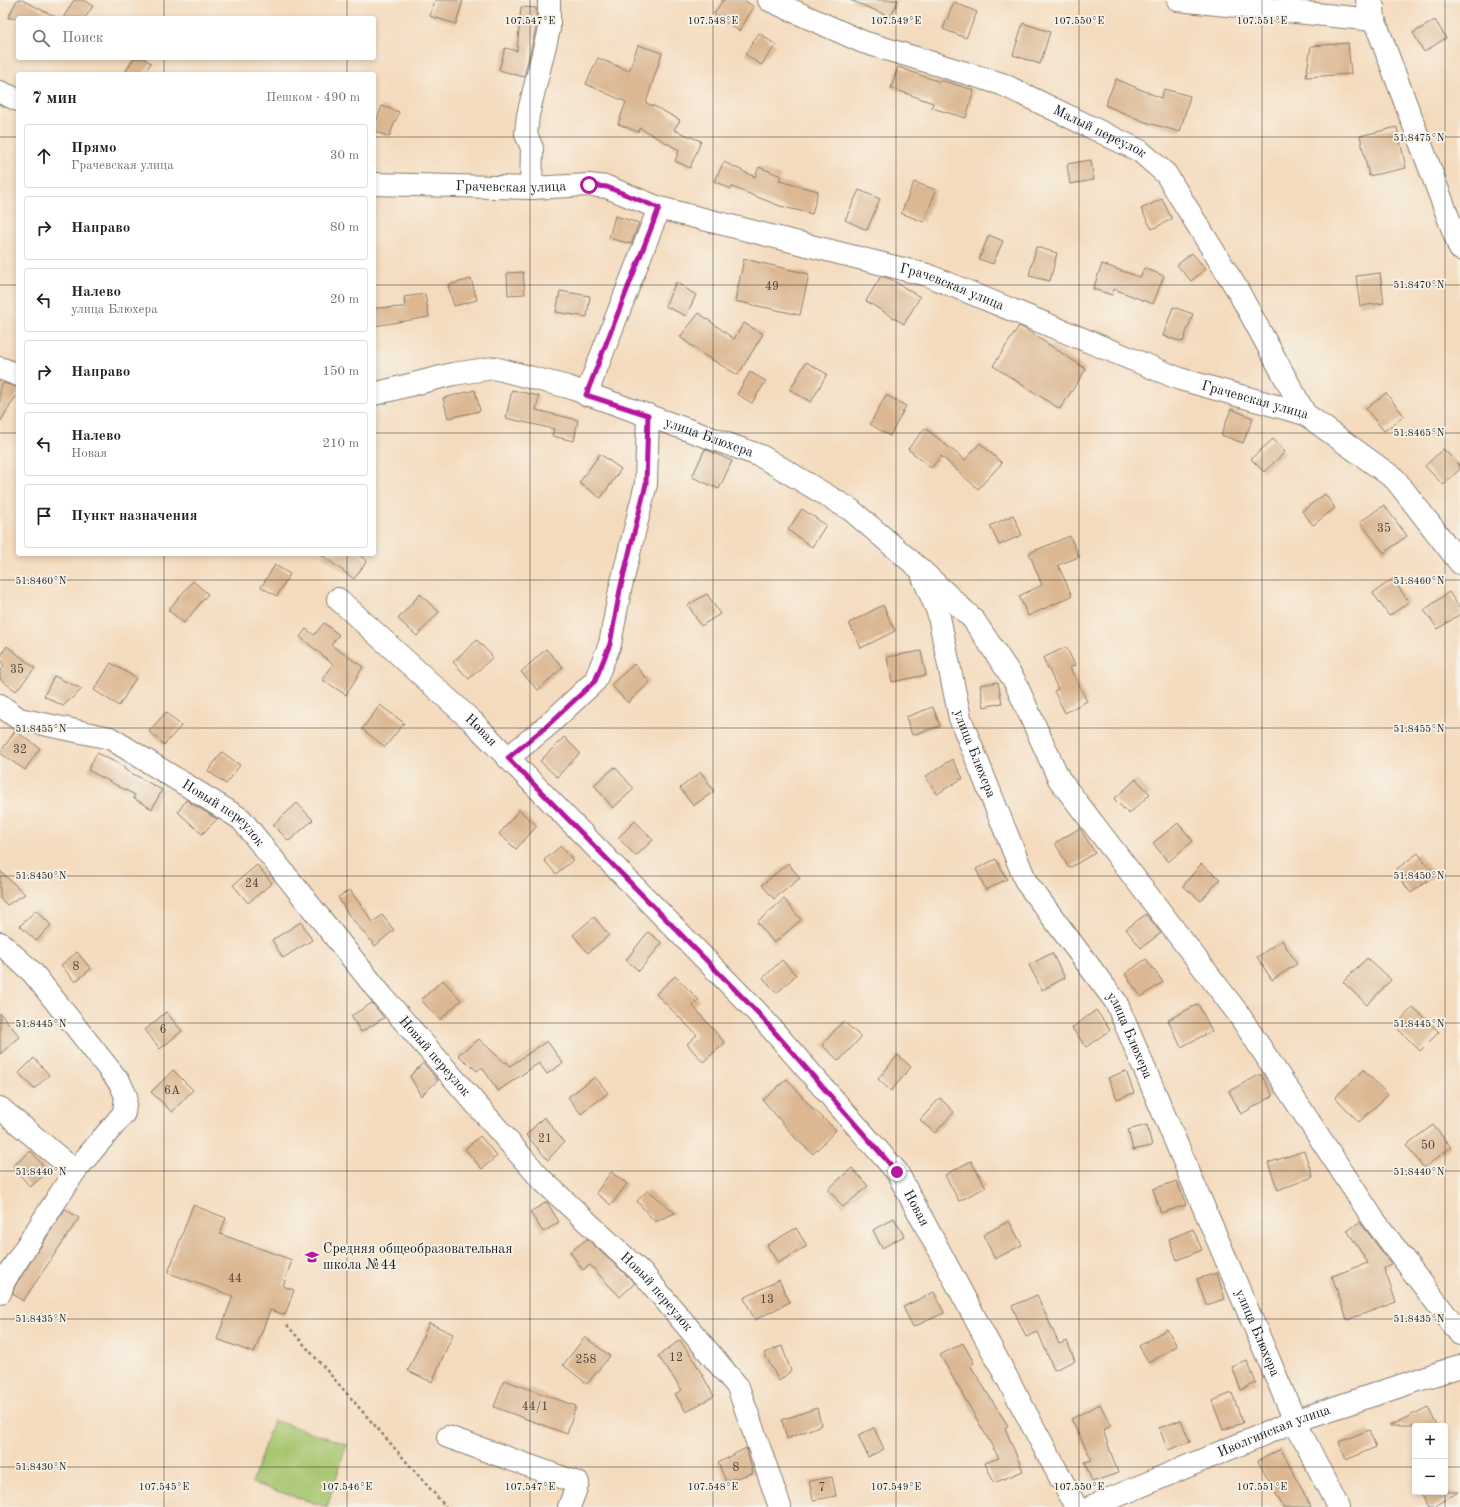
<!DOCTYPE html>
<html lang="ru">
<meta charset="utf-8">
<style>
body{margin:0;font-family:"Old Standard TT",serif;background:#f2f2f2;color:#202124}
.controls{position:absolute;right:12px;bottom:12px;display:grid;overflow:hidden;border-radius:4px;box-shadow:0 2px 6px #0003}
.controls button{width:36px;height:36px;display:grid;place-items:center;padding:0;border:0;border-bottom:1px solid #e0e0e0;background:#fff;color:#202124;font:20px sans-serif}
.stop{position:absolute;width:12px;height:12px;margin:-9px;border:3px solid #b5179e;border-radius:50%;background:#fff}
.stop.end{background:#b5179e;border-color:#fff;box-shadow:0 1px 4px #0008}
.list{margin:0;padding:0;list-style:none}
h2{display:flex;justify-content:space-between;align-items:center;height:52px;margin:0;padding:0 16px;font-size:17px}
h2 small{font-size:13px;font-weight:400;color:#757577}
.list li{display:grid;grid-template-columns:26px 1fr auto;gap:12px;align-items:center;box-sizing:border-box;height:64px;margin:0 8px 8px;padding:0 8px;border:1px solid #e0e0e0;border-radius:4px}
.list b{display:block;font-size:15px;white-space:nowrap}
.list p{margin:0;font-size:13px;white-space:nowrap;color:#757577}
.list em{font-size:13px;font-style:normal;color:#757577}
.icon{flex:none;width:22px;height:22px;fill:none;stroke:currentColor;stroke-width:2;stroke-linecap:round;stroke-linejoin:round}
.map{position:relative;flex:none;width:1460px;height:1507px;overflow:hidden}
.search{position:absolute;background:#fff;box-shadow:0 2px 6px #0003;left:16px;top:16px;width:360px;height:44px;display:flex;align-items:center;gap:10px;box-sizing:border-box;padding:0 14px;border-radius:4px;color:#757577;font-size:15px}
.panel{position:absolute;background:#fff;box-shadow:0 2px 6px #0003;left:16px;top:72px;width:360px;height:484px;border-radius:4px}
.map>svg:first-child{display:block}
.green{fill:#a4c46c;stroke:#607044}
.building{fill:#dcb792}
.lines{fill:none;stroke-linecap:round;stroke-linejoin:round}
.minor-casing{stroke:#887c6d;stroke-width:24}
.path{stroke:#887c6d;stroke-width:2.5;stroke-dasharray:3 3;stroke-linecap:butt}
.minor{stroke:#fff;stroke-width:22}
.route{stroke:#b5179e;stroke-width:5}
.ticks{fill:none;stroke:#1c1c1c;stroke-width:1;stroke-opacity:0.45}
.labels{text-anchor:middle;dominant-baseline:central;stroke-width:3.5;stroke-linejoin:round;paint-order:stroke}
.number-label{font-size:12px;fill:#4c433a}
.street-label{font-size:14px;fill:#1c1c1c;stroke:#f7f3e8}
.poi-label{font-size:14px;fill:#1c1c1c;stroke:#f7f3e8;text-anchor:start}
.ticks-label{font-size:10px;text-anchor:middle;fill:#1c1c1c;stroke:#f7f3e8;stroke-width:3.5;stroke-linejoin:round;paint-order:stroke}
</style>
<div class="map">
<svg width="1460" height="1507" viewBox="0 0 1460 1507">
<rect width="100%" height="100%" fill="#f7f3e8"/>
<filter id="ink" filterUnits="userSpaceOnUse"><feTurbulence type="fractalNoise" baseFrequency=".025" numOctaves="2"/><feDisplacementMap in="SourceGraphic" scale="8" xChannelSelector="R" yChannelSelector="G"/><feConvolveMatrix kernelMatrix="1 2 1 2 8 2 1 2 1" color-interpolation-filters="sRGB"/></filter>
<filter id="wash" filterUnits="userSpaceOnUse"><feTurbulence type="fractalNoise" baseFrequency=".012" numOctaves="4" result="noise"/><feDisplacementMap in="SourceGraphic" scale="16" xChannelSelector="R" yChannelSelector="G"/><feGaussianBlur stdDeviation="0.9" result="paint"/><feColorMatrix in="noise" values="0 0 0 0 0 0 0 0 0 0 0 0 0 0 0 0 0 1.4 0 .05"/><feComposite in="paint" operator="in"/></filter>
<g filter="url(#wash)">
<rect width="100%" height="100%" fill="#f4dbbe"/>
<polygon class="green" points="273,1420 347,1444 327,1507 252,1483"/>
<g id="blocks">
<g class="building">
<polygon points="17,0 22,0 58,18 8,18"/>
<polygon points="74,0 83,0 93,6 85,18 63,18"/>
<polygon points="435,0 463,0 456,24 430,16"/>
<polygon points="723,0 744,0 754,7 739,31 714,14"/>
<polygon points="850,0 898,0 891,17"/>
<polygon points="954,2 977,12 966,38 943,29"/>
<polygon points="521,7 536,8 536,28 524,77 499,70 505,48 517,51"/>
<polygon points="1435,20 1446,38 1424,52 1413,33"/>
<polygon points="1023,23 1050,32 1040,64 1013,55"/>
<polygon points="759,33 776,45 761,65 745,54"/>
<polygon points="1348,43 1351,74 1306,77 1311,46"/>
<polygon points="638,45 662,53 646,103 654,106 680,120 674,130 701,141 690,168 675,161 679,150 640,128 638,132 618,124 626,102 586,84 598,58 629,71"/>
<polygon points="134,58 143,58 151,63 144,74 124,74"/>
<polygon points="898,67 940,82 940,80 974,90 966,118 932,108 933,103 891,88"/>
<polygon points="1116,79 1161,98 1164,89 1190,96 1180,132 1145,122 1105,105"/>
<polygon points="382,106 399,112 389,137 374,131 374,128"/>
<polygon points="1397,127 1406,168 1369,176 1360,136"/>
<polygon points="1091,160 1094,180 1070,184 1067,164"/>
<polygon points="724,162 755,177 759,167 781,176 779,181 818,191 812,214 780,206 732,187 731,189 714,181"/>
<polygon points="914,182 936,190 924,222 901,213"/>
<polygon points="859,190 880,199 867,230 845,220"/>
<polygon points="1162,199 1172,219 1152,229 1141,209"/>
<polygon points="615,216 639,223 631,244 609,238"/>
<polygon points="989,235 1003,241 993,264 979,259"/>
<polygon points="1036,247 1057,253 1050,281 1029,276"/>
<polygon points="1192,253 1206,269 1191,281 1177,265"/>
<polygon points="744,259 809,274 800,315 735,301"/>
<polygon points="1102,264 1140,277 1144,268 1164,276 1153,304 1114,289 1112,295 1093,289"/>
<polygon points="523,272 525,294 508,295 507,273"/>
<polygon points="1380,273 1384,303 1360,306 1356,276"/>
<polygon points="881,276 890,279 920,297 904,324 866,301"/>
<polygon points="471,279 477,300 454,306 448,285"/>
<polygon points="676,282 696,295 686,316 665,306"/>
<polygon points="560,291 590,296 587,317 556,312"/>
<polygon points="425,294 429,317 374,326 374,308 405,307 404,297"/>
<polygon points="1173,307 1193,314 1183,342 1163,336"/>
<polygon points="699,313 734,339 744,323 763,334 738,375 704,355 680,337"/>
<polygon points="1019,326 1025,329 1086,369 1060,409 993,366"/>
<polygon points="806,362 827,374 811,402 790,390"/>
<polygon points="750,372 766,381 752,403 737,394"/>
<polygon points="3,383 18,387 18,393 0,422 0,388"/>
<polygon points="475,390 480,411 448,418 443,398"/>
<polygon points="512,390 539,396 536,410 578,420 574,441 552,436 554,429 506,418"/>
<polygon points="1386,393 1404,416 1384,431 1366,409"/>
<polygon points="886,395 906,406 890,436 870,424"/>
<polygon points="1231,409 1253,418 1243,443 1221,435"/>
<polygon points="925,428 965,460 980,443 1002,463 978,489 941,456 931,468 908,449"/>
<polygon points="1273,439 1285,452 1264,472 1251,459"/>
<polygon points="705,449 732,461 719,489 692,477"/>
<polygon points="1443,449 1460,466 1460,469 1443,485 1425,466"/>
<polygon points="600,454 621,469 601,498 579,483"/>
<polygon points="1325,494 1335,508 1313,525 1302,511"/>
<polygon points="1384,505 1407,536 1384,553 1360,522"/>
<polygon points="802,509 826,525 812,547 788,530"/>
<polygon points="1013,515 1022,535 999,545 990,526"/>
<polygon points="1070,536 1079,557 1058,565 1072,596 1028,616 1019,596 1042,585 1029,553"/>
<polygon points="320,554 358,554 367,561 354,579"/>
<polygon points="275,565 290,574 277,596 261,587"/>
<polygon points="1393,579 1409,602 1389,616 1373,593"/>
<polygon points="193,581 208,594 184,623 168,610"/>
<polygon points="1449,592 1460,608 1460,614 1438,629 1424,610"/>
<polygon points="420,594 439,612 417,636 398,619"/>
<polygon points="707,594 720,614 701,626 688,605"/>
<polygon points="883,605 895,631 861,648 849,623"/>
<polygon points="324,623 339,635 331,645 363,667 346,695 323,680 333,664 300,637 306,629 314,635"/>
<polygon points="477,640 493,657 469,679 453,662"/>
<polygon points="7,646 35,668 16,691 0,679 0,671 4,667 0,657"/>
<polygon points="1066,647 1075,665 1070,668 1087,701 1065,713 1054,691 1058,689 1043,658"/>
<polygon points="546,649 563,667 538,690 521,672"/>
<polygon points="921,651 926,675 892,682 887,657"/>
<polygon points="111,663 136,678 119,706 94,690"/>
<polygon points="634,664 650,682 628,703 611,685"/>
<polygon points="54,676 82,689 63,706 44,696"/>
<polygon points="998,682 1002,703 984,707 980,685"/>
<polygon points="380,705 404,723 385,747 362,729"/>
<polygon points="933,707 940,726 912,735 906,717"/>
<polygon points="166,712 181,726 164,745 149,731"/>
<polygon points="15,731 40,748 25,770 0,753"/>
<polygon points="564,737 580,753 557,777 540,761"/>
<polygon points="222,752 240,765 226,784 208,771"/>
<polygon points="97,753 125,767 124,769 162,790 152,809 133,798 135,795 88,770"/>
<polygon points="952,759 963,778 937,794 926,776"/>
<polygon points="615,767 634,789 613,808 594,785"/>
<polygon points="701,772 714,791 693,806 680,788"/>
<polygon points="1136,779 1150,794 1129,814 1114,799"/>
<polygon points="186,800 217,819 202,834 178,812"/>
<polygon points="297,803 313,820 289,841 273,825"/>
<polygon points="519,810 537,826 516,849 499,834"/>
<polygon points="635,821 653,840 636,856 618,838"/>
<polygon points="1178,823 1193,841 1168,862 1153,843"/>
<polygon points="1080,828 1095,853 1069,868 1055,843"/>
<polygon points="561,846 573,860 556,874 544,860"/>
<polygon points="1418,853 1435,875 1411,893 1394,871"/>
<polygon points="996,859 1007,879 986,890 976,869"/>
<polygon points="788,863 800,878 774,899 762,885"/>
<polygon points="1201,864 1220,879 1201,901 1183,886"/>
<polygon points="257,865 272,883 248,903 233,885"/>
<polygon points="0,871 25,894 7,905 0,898"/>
<polygon points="350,890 373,922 382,915 394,930 375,946 348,914 338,897"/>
<polygon points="784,899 801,920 774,943 757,922"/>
<polygon points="36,910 51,925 36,941 20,926"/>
<polygon points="1146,914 1161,933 1141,948 1126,929"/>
<polygon points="594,917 609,935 588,953 573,935"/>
<polygon points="301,922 312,940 283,958 272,940"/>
<polygon points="648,932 662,943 639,971 626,960"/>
<polygon points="1282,940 1297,964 1272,980 1257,957"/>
<polygon points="77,952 91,969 75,982 61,965"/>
<polygon points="1052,953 1065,978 1042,990 1029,965"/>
<polygon points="1367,958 1391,980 1367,1005 1343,982"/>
<polygon points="1146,959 1163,982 1141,997 1125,974"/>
<polygon points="782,960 796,975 777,993 763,978"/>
<polygon points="675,976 699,1000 693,1006 725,1043 703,1062 687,1044 697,1035 656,994"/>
<polygon points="443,980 461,1000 440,1020 421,1000"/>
<polygon points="372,1003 384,1018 361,1032 351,1016"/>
<polygon points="1198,1004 1212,1031 1181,1047 1168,1020"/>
<polygon points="1413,1007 1439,1032 1420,1051 1395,1026"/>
<polygon points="1096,1010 1110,1030 1086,1047 1072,1028"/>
<polygon points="166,1012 182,1031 160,1049 145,1030"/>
<polygon points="0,1013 20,1037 0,1054"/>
<polygon points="843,1021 861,1037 839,1061 822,1045"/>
<polygon points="479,1039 505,1063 507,1062 510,1066 547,1041 563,1063 547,1074 539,1063 498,1091 482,1067 477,1071 458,1055"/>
<polygon points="898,1055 911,1067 891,1091 878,1079"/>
<polygon points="34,1058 49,1075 34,1089 19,1073"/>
<polygon points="423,1063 438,1080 421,1096 410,1076"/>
<polygon points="173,1070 193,1090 172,1112 151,1092"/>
<polygon points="1364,1070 1388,1095 1359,1122 1335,1097"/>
<polygon points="1126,1071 1134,1093 1117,1099 1108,1078"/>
<polygon points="1261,1074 1273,1096 1241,1114 1229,1091"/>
<polygon points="595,1077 608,1093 581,1114 568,1097"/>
<polygon points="787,1079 811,1107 836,1130 813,1154 797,1140 763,1100"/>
<polygon points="940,1098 954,1112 935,1133 920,1120"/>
<polygon points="544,1117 564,1142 548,1160 526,1135"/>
<polygon points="1147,1125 1152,1146 1133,1150 1128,1130"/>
<polygon points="1433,1125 1451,1147 1424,1168 1406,1145"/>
<polygon points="480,1136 497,1156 482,1169 465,1149"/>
<polygon points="31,1151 48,1172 30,1187 13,1166"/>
<polygon points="1304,1151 1313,1177 1278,1190 1268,1163"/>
<polygon points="971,1161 986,1187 959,1201 945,1175"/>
<polygon points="852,1168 868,1186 843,1207 828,1189"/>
<polygon points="611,1172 627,1184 611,1205 596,1193"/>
<polygon points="1177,1181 1186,1205 1161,1213 1153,1189"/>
<polygon points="648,1190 675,1213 655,1222 637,1201"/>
<polygon points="547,1202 559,1222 543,1232 530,1212"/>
<polygon points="193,1205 226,1218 220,1234 292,1260 283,1286 294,1290 285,1315 270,1310 254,1353 217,1339 233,1296 168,1273"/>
<polygon points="65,1209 79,1218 23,1301 13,1294 15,1286"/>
<polygon points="894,1218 904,1236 882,1248 873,1230"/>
<polygon points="1009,1221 1022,1245 995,1259 983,1235"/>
<polygon points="1360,1222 1391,1264 1384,1268 1396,1302 1347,1320 1332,1276 1368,1263 1347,1230"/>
<polygon points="796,1228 807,1246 778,1263 767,1245"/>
<polygon points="1193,1229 1202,1250 1177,1260 1169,1239"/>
<polygon points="587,1239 635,1283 620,1297 590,1265 583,1270 570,1252"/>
<polygon points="1217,1273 1225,1299 1206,1305 1197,1279"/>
<polygon points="779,1280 790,1302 755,1320 744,1298"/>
<polygon points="934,1292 944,1313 913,1327 903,1307"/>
<polygon points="1037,1295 1059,1344 1067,1341 1075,1361 1054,1370 1038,1332 1026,1337 1012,1306"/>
<polygon points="429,1323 453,1334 432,1382 408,1371"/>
<polygon points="1167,1329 1177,1346 1149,1363 1139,1346"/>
<polygon points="585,1337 610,1356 587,1384 563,1365"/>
<polygon points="680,1340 694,1360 714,1396 686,1412 675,1394 682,1390 658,1356"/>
<polygon points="963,1343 974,1363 970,1365 1008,1426 1005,1428 1023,1471 994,1483 985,1463 999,1458 940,1355"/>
<polygon points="782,1346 791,1371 779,1381 764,1353"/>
<polygon points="1247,1361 1256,1383 1241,1390 1232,1367"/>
<polygon points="504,1380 576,1406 567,1434 494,1407"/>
<polygon points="1232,1393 1243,1423 1223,1430 1212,1401"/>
<polygon points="1100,1404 1111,1426 1103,1430 1118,1473 1092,1482 1085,1462 1092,1460 1071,1419"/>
<polygon points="1428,1407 1437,1426 1389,1426"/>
<polygon points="817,1408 821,1425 787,1439 782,1420"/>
<polygon points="1181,1420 1190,1442 1168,1450 1159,1428"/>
<polygon points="874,1428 884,1449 868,1457 858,1435"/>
<polygon points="1369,1430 1376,1447 1346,1460 1339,1442"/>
<polygon points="746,1448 753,1473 726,1481 718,1463"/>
<polygon points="1281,1449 1311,1507 1283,1507 1258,1461"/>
<polygon points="832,1477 836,1496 813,1500 809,1481"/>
<polygon points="1420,1492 1458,1492 1434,1507 1429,1507"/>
</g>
</g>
</g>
<g filter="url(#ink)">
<use href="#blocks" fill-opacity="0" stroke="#887c6d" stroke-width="1"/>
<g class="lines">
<defs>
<g id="minor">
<path id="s1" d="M 769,0 L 863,42 L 1002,84 L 1140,151 L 1166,174 L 1237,289 L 1305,414"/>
<polyline points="1178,0 1374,20 1373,7"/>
<polyline points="1367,0 1460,249"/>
<polyline points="0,92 18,100"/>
<path id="s2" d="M 374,184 L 531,188 L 589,185 L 607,187 L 659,208 L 927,275 L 1180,379 L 1305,414 L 1395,479 L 1460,563"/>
<polyline points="531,188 532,148 526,134 528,115 549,29 549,0"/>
<polyline points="0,368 18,375"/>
<path id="s3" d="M 374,394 L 453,374 L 494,368 L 568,387 L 761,456 L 851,510 L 921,570 L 973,619 L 1014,680 L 1059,779 L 1237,1012 L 1374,1220 L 1460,1334"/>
<polyline points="586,395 659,208"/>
<path id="s4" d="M 923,577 L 938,612 L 960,718 L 1026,882 L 1116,1002 L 1295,1421 L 1338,1507"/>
<path id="s5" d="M 338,599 L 472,721 L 757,1012 L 897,1172 L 1076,1507"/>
<path id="s6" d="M 0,705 L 19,719 L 110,738 L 241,819 L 383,997 L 541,1179 L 644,1275 L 738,1387 L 780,1507"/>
<polyline points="508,758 547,726 595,681 610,644 620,590 646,484 648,415"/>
<polyline points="0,943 33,973 120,1083 126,1096 124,1113 75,1171 4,1281 0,1293"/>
<polyline points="0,1108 75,1171"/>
<polyline points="448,1437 578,1483 569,1507"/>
<path id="s7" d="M 1091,1507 L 1295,1421 L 1460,1366"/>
</g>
</defs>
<use href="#minor" class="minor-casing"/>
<polyline class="path" points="287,1325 446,1507"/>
<use href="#minor" class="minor"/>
</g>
</g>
<g class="lines" filter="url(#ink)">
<polyline class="route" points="589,185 607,187 659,208 586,395 648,415 646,484 620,590 610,644 595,681 547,726 508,758 757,1012 897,1172"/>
</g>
<path class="ticks" d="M 164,0 L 164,18M 347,0 L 347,18M 530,0 L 530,1507M 713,0 L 713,1507M 896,0 L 896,1507M 1079,0 L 1079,1507M 1262,0 L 1262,1507M 1445,0 L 1445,1507M 164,58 L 164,74M 347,58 L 347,74M 0,137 L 18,137M 374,137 L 1460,137M 0,285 L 18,285M 374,285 L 1460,285M 0,433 L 18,433M 374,433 L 1460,433M 164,554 L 164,1507M 347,554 L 347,1507M 0,580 L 1460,580M 0,728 L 1460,728M 0,876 L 1460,876M 0,1023 L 1460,1023M 0,1171 L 1460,1171M 0,1319 L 1460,1319M 0,1467 L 1415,1467M 1445,1467 L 1460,1467"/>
<defs>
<symbol id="school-bare" viewBox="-9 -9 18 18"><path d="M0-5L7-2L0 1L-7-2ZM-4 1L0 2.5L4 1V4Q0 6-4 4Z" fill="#b5179e" stroke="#f7f3e8" stroke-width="2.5" paint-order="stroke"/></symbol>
</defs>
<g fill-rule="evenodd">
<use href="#school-bare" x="302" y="1247" width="20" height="20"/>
</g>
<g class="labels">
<g class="number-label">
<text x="772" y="287">49</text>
<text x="1384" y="529">35</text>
<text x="17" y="670">35</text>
<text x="20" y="750">32</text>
<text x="252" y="884">24</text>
<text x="76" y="967">8</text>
<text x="163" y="1030">6</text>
<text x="172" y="1091">6А</text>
<text x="545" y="1139">21</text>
<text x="1428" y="1146">50</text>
<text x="235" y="1279">44</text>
<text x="767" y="1300">13</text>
<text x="676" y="1358">12</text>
<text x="586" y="1360">258</text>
<text x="535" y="1407">44/1</text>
<text x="736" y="1468">8</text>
<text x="822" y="1488">7</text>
</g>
<g class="street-label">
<text stroke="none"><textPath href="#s1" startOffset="357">Малый переулок</textPath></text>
<text stroke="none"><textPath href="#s2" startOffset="137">Грачевская улица</textPath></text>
<text stroke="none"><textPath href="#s2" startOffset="593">Грачевская улица</textPath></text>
<text stroke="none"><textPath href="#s2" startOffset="917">Грачевская улица</textPath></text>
<text stroke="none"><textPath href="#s3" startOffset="349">улица Блюхера</textPath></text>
<text stroke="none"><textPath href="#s5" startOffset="194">Новая</textPath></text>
<text stroke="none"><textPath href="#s4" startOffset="185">улица Блюхера</textPath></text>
<text stroke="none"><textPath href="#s6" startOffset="253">Новый переулок</textPath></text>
<text stroke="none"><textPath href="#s4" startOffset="509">улица Блюхера</textPath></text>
<text stroke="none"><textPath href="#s6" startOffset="577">Новый переулок</textPath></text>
<text stroke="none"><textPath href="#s5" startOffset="842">Новая</textPath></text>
<text stroke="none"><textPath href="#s6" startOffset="901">Новый переулок</textPath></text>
<text stroke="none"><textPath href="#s4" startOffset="833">улица Блюхера</textPath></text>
<text stroke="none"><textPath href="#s7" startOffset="198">Иволгинская улица</textPath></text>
</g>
<g class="poi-label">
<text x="323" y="1249">Средняя общеобразовательная<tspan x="323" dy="16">школа №44</tspan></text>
</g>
</g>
<g class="ticks-label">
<text x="530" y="24">107.547°E</text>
<text x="713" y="24">107.548°E</text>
<text x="896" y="24">107.549°E</text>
<text x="1079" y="24">107.550°E</text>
<text x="1262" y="24">107.551°E</text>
<text x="1419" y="141">51.8475°N</text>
<text x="1419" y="288">51.8470°N</text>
<text x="1419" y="436">51.8465°N</text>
<text x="41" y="584">51.8460°N</text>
<text x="1419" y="584">51.8460°N</text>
<text x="41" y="732">51.8455°N</text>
<text x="1419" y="732">51.8455°N</text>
<text x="41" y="879">51.8450°N</text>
<text x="1419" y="879">51.8450°N</text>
<text x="41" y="1027">51.8445°N</text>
<text x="1419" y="1027">51.8445°N</text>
<text x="41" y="1175">51.8440°N</text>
<text x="1419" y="1175">51.8440°N</text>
<text x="41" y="1322">51.8435°N</text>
<text x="1419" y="1322">51.8435°N</text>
<text x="41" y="1470">51.8430°N</text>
<text x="164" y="1490">107.545°E</text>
<text x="347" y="1490">107.546°E</text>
<text x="530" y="1490">107.547°E</text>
<text x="713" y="1490">107.548°E</text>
<text x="896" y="1490">107.549°E</text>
<text x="1079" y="1490">107.550°E</text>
<text x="1262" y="1490">107.551°E</text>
</g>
</svg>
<div class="controls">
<button>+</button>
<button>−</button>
</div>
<div class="stop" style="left:589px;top:185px"></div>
<div class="stop end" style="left:897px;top:1172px"></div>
<div class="search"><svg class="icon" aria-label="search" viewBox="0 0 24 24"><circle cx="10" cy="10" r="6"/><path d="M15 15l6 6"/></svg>Поиск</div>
<section class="panel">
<h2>7 мин<small>Пешком · 490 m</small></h2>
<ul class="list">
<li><svg class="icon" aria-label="ahead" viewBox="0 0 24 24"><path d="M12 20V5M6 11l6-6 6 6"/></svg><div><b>Прямо</b><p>Грачевская улица</p></div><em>30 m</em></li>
<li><svg class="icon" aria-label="right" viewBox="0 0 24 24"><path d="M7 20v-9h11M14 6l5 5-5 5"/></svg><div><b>Направо</b></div><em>80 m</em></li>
<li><svg class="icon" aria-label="left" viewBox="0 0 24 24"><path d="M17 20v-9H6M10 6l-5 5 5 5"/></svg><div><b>Налево</b><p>улица Блюхера</p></div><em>20 m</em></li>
<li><svg class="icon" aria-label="right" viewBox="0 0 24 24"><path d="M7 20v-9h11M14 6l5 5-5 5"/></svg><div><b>Направо</b></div><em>150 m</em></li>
<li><svg class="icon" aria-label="left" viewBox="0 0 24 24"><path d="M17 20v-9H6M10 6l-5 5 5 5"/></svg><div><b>Налево</b><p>Новая</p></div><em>210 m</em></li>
<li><svg class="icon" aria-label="arrive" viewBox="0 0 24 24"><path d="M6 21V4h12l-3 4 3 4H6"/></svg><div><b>Пункт назначения</b></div></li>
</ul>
</section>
</div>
